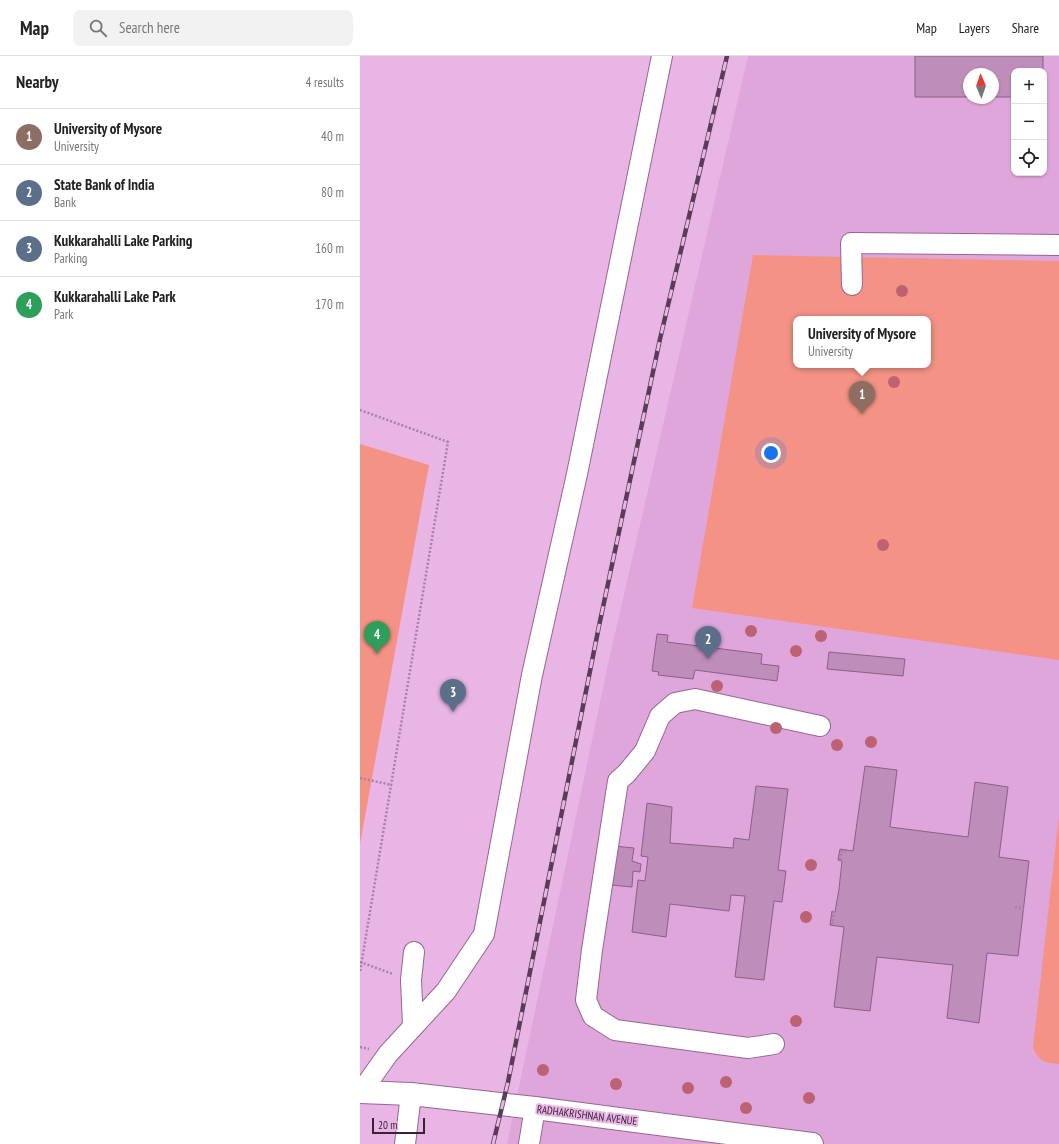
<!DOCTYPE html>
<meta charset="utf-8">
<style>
body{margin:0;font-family:"PT Sans Narrow",sans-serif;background:#f2f2f2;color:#222}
.controls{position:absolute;right:12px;top:12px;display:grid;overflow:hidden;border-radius:8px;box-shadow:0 1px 3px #0004}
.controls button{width:36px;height:36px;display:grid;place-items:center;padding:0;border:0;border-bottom:1px solid #e0e0e0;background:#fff;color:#222;font:20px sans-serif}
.compass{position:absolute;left:603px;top:12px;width:36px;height:36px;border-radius:50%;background:#fff;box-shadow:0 1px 3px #0004;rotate:358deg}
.scale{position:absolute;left:12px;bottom:10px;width:53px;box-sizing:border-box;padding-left:4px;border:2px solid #372336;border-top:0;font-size:11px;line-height:14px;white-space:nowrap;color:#372336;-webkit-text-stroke:3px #e8b5e4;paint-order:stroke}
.you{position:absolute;left:411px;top:397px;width:14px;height:14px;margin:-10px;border:3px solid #fff;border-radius:50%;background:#1a73e8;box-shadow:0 0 0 6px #1a73e833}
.badge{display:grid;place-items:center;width:26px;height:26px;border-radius:50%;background:#db2777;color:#fff;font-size:13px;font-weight:700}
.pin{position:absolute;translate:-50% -33px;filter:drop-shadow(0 1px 2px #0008)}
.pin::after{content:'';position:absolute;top:21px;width:14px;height:12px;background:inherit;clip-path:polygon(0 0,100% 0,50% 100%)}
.popup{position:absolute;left:433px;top:260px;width:138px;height:52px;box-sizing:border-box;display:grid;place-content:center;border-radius:8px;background:#fff;filter:drop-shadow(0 1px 3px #0005);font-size:13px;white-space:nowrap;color:#767676}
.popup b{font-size:15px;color:#222}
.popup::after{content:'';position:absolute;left:50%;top:100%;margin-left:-8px;border:8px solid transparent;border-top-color:#fff}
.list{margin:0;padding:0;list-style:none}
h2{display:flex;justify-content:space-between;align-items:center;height:52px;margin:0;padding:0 16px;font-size:17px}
h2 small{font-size:13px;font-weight:400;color:#767676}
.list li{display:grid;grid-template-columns:26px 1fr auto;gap:12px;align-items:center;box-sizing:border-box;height:56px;padding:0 16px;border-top:1px solid #e0e0e0}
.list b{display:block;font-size:15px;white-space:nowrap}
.list p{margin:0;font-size:13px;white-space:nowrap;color:#767676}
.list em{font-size:13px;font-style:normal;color:#767676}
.icon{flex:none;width:22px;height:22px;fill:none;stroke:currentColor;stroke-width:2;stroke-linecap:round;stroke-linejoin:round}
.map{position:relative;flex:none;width:699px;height:1088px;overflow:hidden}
header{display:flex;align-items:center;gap:24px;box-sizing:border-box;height:56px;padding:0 20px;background:#fff;border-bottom:1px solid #e0e0e0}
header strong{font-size:19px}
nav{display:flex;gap:22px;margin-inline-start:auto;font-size:14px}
.search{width:280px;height:36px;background:#f2f2f2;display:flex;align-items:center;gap:10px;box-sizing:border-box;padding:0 14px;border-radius:8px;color:#767676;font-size:15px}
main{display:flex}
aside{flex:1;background:#fff}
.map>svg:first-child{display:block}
.built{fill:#dfa6db;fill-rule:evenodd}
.green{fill:#f49385;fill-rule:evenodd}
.building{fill:#be8dba;stroke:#8d5f8a}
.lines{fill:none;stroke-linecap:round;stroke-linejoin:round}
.minor-casing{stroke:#956692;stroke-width:22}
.major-casing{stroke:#956692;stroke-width:24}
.path{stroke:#a780a5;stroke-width:2.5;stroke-dasharray:2 2;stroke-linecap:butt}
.minor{stroke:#fff;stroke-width:20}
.major{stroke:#fff;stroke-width:22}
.rail-casing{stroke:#573d55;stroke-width:4.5}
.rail{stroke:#e8b5e4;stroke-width:3;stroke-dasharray:9;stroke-linecap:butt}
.tree{fill:#bc6273}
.labels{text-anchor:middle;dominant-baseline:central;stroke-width:4;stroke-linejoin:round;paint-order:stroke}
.street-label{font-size:11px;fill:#372336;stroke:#e8b5e4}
</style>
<header>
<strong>Map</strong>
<div class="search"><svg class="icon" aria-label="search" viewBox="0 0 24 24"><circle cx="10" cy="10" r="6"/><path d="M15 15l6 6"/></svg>Search here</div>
<nav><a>Map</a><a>Layers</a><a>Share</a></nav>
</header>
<main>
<aside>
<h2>Nearby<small>4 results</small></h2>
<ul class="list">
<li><span class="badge" style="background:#8d6e63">1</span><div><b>University of Mysore</b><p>University</p></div><em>40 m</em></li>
<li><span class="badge" style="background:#5c6f8a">2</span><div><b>State Bank of India</b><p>Bank</p></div><em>80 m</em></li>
<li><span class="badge" style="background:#5c6f8a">3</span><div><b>Kukkarahalli Lake Parking</b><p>Parking</p></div><em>160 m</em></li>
<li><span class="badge" style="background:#2e9e5b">4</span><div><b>Kukkarahalli Lake Park</b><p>Park</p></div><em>170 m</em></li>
</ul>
</aside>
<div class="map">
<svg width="699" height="1088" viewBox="0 0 699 1088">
<rect width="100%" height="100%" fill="#e8b5e4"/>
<path class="built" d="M 388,0 L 699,0 L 699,1088 L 147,1088 L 250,599 ZM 654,15 L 684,15 L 684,117 L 654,117 ZM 609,18 L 633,18 L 633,42 L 609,42 ZM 436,263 L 568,263 L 568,309 L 436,309 Z"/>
<g class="green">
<path d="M 393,199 L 699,205 L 699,604 L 332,552 ZM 436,263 L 568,263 L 568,309 L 436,309 Z"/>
<polygon points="0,388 69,409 0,788"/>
<path d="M 699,760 L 699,1008 C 685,1007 678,1005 673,991 Z"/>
</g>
<g class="building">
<polygon points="555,0 683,0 683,15 654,15 654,41 633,41 633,18 609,18 609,41 555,41"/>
<polygon points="297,578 308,579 307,586 402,598 401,608 419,610 417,625 335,614 333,623 298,619 299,616 292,615"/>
<polygon points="469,596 545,603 543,620 467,613"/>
<polygon points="505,710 537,714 530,771 608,781 615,726 648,731 639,801 669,805 658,900 627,897 619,967 587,962 593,909 517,901 510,955 474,951 484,871 470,869 472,855 475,856 479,833 482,805 478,804 480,793 493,795"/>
<polygon points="396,730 428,733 418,814 426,815 422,846 414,845 404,924 375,921 385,840 371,839 369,855 310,848 306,881 272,876 278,824 285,825 288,801 281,800 287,747 312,751 310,787 373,792 374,782 389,784"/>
<polygon points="253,790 274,792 272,805 281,808 280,816 273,815 272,831 250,829"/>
</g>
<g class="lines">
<defs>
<g id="minor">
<polyline points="492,229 491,187 699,189"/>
<polyline points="53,969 51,924 54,896"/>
<polyline points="414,988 388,992 255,974 233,960 226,944 232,894 258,725 267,717 285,695 300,660 315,647 335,643 460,670"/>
<polyline points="1,1036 28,998 86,935 124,878 172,619 217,418 302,0"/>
<polyline points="45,1088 51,1038"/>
<polyline points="169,1088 175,1052"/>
</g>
<polyline id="major" points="0,1036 51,1038 175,1052 452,1088"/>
</defs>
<use href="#minor" class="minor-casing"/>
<use href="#major" class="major-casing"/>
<g class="path">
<polyline points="0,354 88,386 0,916"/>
<polyline points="0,722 32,729"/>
<polyline points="480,804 482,795 486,796"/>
<polyline points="655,851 664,853"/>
<polyline points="474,855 472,867 476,868"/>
<polyline points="0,906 33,918"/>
<polyline points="0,991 9,993"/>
</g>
<use href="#minor" class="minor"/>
<use href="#major" class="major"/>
<defs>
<polyline id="rail" points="133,1088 148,1026 239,570 300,283 367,0"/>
</defs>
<use href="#rail" class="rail-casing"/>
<use href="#rail" class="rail"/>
</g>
<g class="tree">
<circle cx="542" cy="235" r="6"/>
<circle cx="534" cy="326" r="6"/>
<circle cx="523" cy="489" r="6"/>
<circle cx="391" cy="575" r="6"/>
<circle cx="461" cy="580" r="6"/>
<circle cx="436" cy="595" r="6"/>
<circle cx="357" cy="630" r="6"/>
<circle cx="416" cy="672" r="6"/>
<circle cx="511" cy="686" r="6"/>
<circle cx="477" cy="689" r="6"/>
<circle cx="451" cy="809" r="6"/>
<circle cx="446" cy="861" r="6"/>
<circle cx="436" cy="965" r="6"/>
<circle cx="183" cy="1014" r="6"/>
<circle cx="366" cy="1026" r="6"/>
<circle cx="256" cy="1028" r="6"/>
<circle cx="328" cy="1032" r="6"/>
<circle cx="449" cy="1042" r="6"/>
<circle cx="386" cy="1052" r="6"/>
</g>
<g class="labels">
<g class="street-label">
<text transform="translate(227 1059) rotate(7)">RADHAKRISHNAN AVENUE</text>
</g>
</g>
</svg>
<div class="controls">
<button>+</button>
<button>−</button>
<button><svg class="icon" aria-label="locate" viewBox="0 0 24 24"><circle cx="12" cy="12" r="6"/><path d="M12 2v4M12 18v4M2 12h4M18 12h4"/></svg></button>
</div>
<svg class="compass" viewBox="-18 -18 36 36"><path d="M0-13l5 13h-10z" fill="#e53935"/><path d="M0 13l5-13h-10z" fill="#767676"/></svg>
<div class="scale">20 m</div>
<div class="you"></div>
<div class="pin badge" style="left:502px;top:358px;background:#8d6e63">1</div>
<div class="popup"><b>University of Mysore</b>University</div>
<div class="pin badge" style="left:348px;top:603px;background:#5c6f8a">2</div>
<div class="pin badge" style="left:93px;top:656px;background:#5c6f8a">3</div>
<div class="pin badge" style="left:17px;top:598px;background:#2e9e5b">4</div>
</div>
</main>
